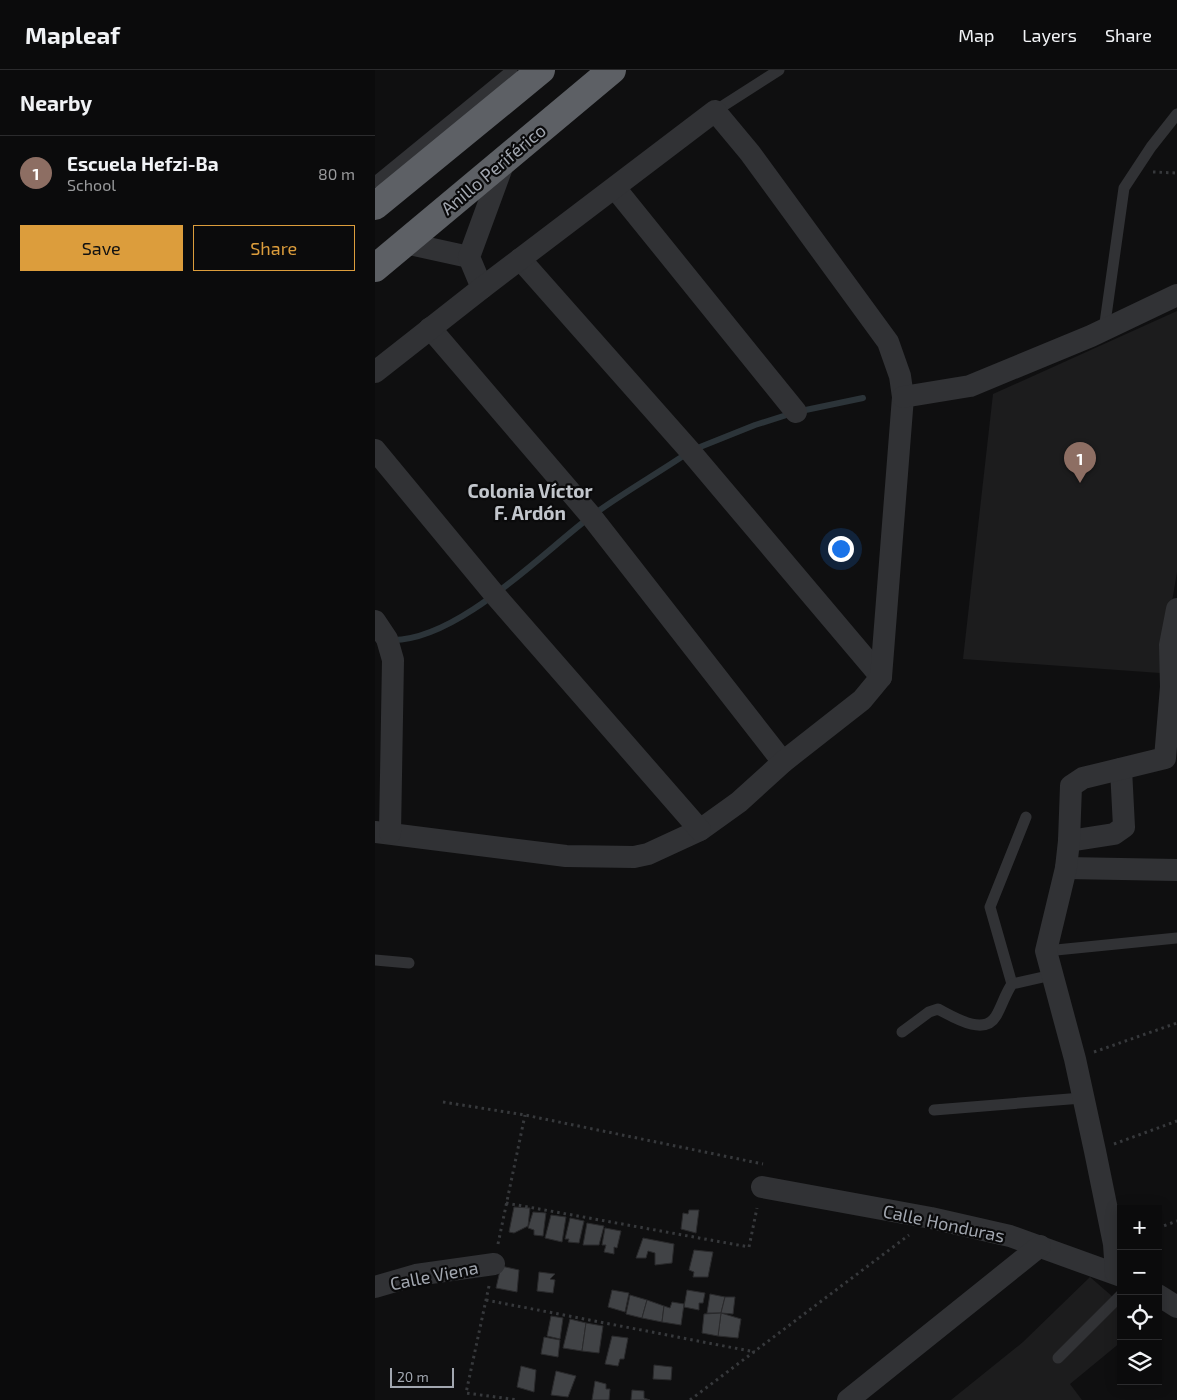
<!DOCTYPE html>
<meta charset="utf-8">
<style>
body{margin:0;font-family:"Exo 2",sans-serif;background:#19191a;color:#f1f3f6}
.controls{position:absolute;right:15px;bottom:15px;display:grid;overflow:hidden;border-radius:0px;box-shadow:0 2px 12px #0003}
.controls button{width:45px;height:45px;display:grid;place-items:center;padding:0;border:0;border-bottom:1px solid #2b2b2d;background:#0b0b0c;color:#f1f3f6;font:25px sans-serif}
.scale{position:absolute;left:15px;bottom:12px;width:64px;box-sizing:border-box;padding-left:5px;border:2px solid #a2a7b0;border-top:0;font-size:14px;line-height:18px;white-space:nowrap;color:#a2a7b0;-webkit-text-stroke:4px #0a0a0b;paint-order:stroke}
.you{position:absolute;left:465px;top:478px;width:18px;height:18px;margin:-12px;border:4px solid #fff;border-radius:50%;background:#1a73e8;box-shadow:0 0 0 8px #1a73e833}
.badge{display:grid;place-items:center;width:32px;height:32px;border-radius:50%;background:#dc9d3c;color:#fff;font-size:16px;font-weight:700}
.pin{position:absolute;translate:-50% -41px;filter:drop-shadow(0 1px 2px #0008)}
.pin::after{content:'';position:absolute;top:26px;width:18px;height:15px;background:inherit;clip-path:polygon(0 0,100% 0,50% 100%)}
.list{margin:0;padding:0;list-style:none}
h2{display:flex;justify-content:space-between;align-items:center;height:65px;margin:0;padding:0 20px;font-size:21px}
h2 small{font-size:16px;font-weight:400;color:#9a9b9d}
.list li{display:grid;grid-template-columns:32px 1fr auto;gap:15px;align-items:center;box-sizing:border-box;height:75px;padding:0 20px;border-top:1px solid #2b2b2d}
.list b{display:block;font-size:19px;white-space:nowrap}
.list p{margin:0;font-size:16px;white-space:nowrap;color:#9a9b9d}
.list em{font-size:16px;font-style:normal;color:#9a9b9d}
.actions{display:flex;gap:10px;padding:15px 20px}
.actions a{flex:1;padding:11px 0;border:1px solid #dc9d3c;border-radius:0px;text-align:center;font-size:18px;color:#dc9d3c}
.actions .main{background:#dc9d3c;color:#111}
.icon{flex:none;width:28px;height:28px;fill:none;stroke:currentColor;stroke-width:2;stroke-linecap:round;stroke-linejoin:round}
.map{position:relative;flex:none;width:802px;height:1330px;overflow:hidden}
header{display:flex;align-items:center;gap:30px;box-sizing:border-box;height:70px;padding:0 25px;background:#0b0b0c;border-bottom:1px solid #2b2b2d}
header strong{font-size:24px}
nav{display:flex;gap:28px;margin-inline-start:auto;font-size:18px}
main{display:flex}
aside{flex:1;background:#0b0b0c}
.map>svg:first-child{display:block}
.built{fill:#1c1c1d}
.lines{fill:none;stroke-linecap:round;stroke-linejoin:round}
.stream{stroke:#2c3439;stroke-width:6}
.building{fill:#414346;stroke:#2a2a2c}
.path{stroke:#37393c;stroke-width:3;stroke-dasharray:2.5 4;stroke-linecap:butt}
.lane{stroke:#313235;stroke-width:11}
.street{stroke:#313235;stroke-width:22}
.highway{stroke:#5d6065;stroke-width:28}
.labels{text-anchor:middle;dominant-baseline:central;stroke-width:4.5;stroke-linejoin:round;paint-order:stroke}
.street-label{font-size:18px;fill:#a2a7b0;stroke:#0a0a0b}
.neighbourhood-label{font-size:19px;font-weight:bold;fill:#c2c6cc;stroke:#0a0a0b}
</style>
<header>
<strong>Mapleaf</strong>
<nav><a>Map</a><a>Layers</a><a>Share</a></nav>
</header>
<main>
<aside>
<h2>Nearby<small></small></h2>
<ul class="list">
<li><span class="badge" style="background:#8d6e63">1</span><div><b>Escuela Hefzi-Ba</b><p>School</p></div><em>80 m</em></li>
</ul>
<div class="actions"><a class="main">Save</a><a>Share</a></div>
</aside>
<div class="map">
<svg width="802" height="1330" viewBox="0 0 802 1330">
<rect width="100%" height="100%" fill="#0f0f10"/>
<g class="built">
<polygon points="802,241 802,502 785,603 588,589 618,324"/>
<polygon points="715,1207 746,1234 746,1272 695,1314 707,1330 576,1330 648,1272"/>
</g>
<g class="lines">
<g class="stream">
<polyline points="320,379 380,355 421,342 488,328"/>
<path d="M 17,570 C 82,571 165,485 215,447 C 246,424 280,405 311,384"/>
</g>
</g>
<g class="building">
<polygon points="139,1137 155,1138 153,1156 139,1163 134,1162"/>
<polygon points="314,1140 324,1140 321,1163 306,1159 308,1143 313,1144"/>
<polygon points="158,1142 171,1143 168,1166 159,1165 159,1160 153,1158"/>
<polygon points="176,1145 191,1147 187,1172 170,1168"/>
<polygon points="195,1148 209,1151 204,1173 193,1172 194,1169 190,1169"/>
<polygon points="212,1153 229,1156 224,1175 208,1175"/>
<polygon points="230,1158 246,1161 242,1178 239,1177 239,1184 229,1182 231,1175 227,1175"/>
<polygon points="268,1168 299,1174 297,1193 280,1195 280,1183 273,1181 271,1188 261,1188"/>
<polygon points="319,1180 338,1182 333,1207 318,1207 319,1202 314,1200"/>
<polygon points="126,1196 144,1200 142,1222 121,1218"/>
<polygon points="164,1202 180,1204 175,1209 180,1210 178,1223 162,1221"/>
<polygon points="237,1220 254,1223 250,1242 233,1237"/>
<polygon points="312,1220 330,1223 328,1233 324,1233 324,1240 309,1237"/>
<polygon points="335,1224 350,1227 346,1243 332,1243"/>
<polygon points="255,1225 272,1230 267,1248 251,1244"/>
<polygon points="350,1227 360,1227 358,1244 346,1243"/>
<polygon points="272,1230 289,1236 287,1252 267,1248"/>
<polygon points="297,1232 309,1234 306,1255 287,1252 289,1236 295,1238"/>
<polygon points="346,1243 366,1249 363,1268 343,1266"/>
<polygon points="346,1243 343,1266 327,1263 329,1244"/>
<polygon points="176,1246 188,1248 185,1269 172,1266"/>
<polygon points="195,1249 211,1253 207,1281 188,1278"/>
<polygon points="211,1253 228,1256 224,1283 207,1281"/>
<polygon points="237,1266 253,1268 249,1289 245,1289 243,1296 230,1294"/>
<polygon points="169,1267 185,1270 183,1287 166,1284"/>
<polygon points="279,1295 297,1297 296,1310 278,1309"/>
<polygon points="146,1296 161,1300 159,1322 142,1317"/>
<polygon points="181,1301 201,1306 193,1327 176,1325"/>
<polygon points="220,1311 231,1314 231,1319 235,1319 234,1330 217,1330"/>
<polygon points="257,1320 269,1321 269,1328 275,1330 256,1330"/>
</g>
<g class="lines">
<g class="path">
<polyline points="778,102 802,103"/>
<polyline points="719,982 802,953"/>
<polyline points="68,1032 150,1045 388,1094"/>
<polyline points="739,1074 802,1051"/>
<polyline points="131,1133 374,1177 382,1138"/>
<polyline points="783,1158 802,1151"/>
<polyline points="123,1174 150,1045"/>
<polyline points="114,1216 91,1323 143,1330"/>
<polyline points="111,1230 380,1282"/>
<polyline points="315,1330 534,1165"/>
</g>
<g class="lane">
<polyline points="340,41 404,0"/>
<polyline points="0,112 137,0"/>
<polyline points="729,260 749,118 776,77 802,44"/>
<polyline points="671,881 802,868"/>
<polyline points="0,890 34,893"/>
<polyline points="637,914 615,837 651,747"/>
<path d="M 527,962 L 554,942 L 563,939 C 577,946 609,967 621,946 C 627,936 630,924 637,914 L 677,905"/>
<polyline points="559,1040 707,1028"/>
<polyline points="683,1288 746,1225"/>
</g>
<g class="street">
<polyline points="240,118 421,342"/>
<polyline points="30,173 94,187"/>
<polyline points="145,189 315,381 506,607"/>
<polyline points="107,218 94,187 130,89"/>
<polyline points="55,258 216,446 408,692"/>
<polyline points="0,302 107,218 340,41 375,83 513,272 525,306 528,327 506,607 487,630 408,692 364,732 325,760 273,784 259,787 191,786 0,762"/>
<polyline points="528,327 595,316 716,266 802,225"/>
<polyline points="0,380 120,525 325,760"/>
<polyline points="0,551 12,569 18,590 15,763"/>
<polyline points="694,771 739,764 749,757 746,699"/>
<polyline points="691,798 802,800"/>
<polyline points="387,1117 556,1148 635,1166 746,1206"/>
<polyline points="741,1203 739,1174 720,1081 700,989 671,881 691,798 694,771 696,716 708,708 790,688 796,617 795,575 802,539"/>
<polyline points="0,1217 41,1205 119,1194"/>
<polyline points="783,1225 802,1237"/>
<polyline points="473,1330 665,1176"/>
</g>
<g class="highway">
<polyline points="0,136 166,0"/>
<polyline points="0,198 237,0"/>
</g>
</g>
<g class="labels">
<g class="street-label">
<text transform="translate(118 99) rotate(-40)">Anillo Periférico</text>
<text transform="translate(569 1153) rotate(12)">Calle Honduras</text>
<text transform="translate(59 1205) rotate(-11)">Calle Viena</text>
</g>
<g class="neighbourhood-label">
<text x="155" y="420">Colonia Víctor<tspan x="155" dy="22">F. Ardón</tspan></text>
</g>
</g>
</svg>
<div class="controls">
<button>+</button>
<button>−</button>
<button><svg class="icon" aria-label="locate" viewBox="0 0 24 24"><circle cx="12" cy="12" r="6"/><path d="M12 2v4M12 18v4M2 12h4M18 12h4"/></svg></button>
<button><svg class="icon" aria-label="layers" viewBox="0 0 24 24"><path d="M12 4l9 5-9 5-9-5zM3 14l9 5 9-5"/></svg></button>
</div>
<div class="scale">20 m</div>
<div class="you"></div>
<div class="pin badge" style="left:705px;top:413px;background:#8d6e63">1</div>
</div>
</main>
